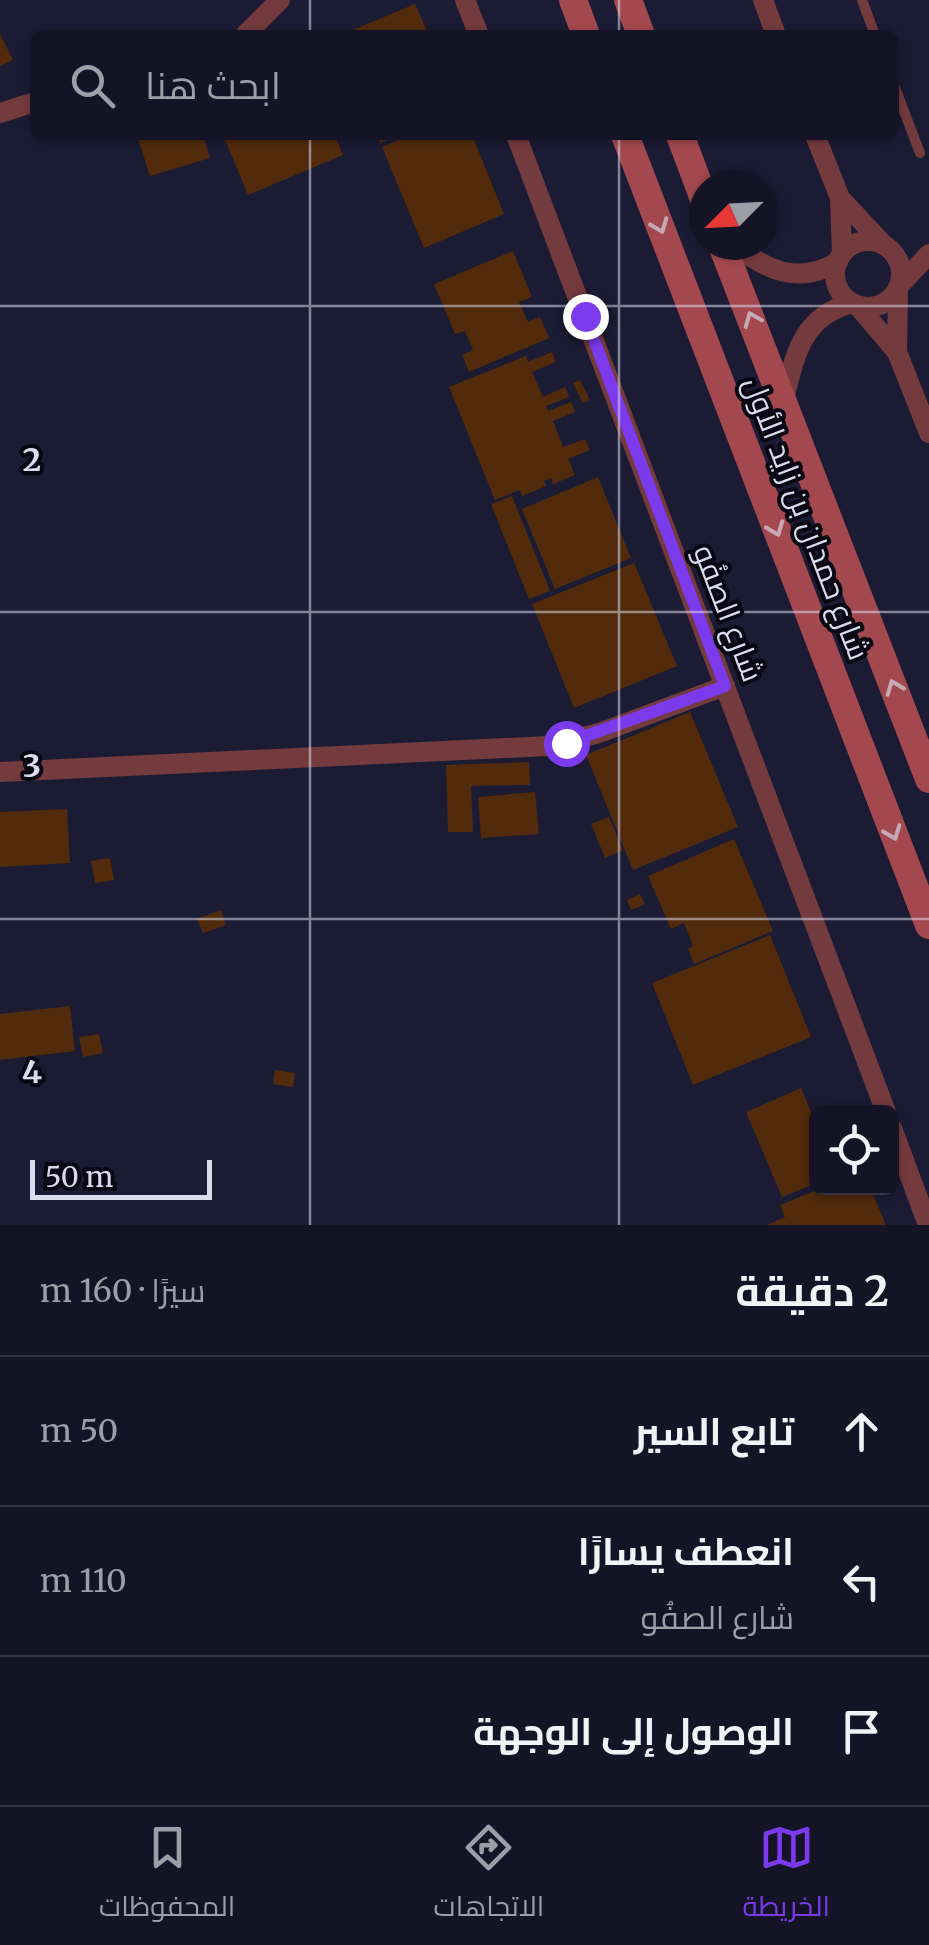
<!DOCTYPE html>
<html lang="ar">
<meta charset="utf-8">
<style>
body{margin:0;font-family:Merriweather,Cairo,serif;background:#1e1d2f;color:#f1f3f6;direction:rtl}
.controls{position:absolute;right:30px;bottom:30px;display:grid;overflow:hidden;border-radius:15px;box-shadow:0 2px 8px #0004}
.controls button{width:90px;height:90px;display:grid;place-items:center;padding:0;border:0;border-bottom:2px solid #343344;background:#151427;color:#f1f3f6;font:50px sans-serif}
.compass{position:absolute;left:689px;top:170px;width:90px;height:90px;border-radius:50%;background:#151427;box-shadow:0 2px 8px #0004;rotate:246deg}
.scale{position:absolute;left:30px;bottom:25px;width:182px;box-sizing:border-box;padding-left:10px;border:5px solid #dadbed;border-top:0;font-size:28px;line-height:35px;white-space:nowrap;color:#dadbed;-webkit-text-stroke:8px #080712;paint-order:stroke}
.stop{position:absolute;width:30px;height:30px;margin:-22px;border:8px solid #7c3aed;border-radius:50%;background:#fff}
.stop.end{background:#7c3aed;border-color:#fff;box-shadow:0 2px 10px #0008}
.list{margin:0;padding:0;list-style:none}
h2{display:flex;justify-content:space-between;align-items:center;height:130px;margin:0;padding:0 40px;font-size:42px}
h2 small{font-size:32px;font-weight:400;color:#9d9ea7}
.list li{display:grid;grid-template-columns:65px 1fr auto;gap:30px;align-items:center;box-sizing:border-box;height:150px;padding:0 40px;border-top:2px solid #343344}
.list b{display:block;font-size:38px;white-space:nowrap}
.list p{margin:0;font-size:32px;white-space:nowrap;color:#9d9ea7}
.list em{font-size:32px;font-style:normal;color:#9d9ea7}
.icon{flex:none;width:55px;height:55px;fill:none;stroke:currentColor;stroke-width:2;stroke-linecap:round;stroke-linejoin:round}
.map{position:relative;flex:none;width:929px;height:1225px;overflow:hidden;direction:ltr}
.search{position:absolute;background:#151427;box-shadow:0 2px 8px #0004;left:30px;right:30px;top:30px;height:110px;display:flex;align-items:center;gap:25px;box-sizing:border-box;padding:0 35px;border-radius:15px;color:#9d9ea7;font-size:38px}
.sheet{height:580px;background:#151427}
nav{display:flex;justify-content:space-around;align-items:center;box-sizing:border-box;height:140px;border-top:2px solid #343344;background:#151427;font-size:28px;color:#9d9ea7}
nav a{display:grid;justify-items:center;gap:5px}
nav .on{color:#7c3aed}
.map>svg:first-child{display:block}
.building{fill:#522b0c}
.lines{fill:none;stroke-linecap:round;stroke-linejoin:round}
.service{stroke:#743b3e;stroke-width:10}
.minor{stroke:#743b3e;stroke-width:20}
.secondary{stroke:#a3484e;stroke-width:28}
.oneway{stroke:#c7a8b5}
.route{stroke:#7c3aed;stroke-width:12}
.grid{fill:none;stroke:#dadbed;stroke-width:2.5;stroke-opacity:0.55}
.labels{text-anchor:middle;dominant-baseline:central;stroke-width:8;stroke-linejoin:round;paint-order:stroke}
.street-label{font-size:30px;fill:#dadbed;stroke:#080712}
.grid-label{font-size:32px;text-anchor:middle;font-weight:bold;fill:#dadbed;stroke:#080712;stroke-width:8;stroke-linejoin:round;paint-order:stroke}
</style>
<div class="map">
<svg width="929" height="1225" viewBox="0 0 929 1225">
<rect width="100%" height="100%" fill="#1c1b34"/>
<g class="building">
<polygon points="415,4 429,35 341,35"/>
<polygon points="0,34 13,60 0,66"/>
<polygon points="137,135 203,135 210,158 150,176"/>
<polygon points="223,135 335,135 343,155 248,195"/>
<polygon points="377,135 400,135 380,143"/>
<polygon points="411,135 472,135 504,214 424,248 382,147"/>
<polygon points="513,251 532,297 519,302 528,322 540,317 549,338 469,372 462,355 473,350 465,331 455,334 434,284"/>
<polygon points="552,352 556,362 532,372 543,397 565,387 569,397 546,406 548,411 571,402 575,412 553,421 563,447 585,439 590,450 568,459 575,475 553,484 551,478 544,481 546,486 522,496 520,490 495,500 449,387 526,356 528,362"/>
<polygon points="580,380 590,400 583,403 573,383"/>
<polygon points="598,477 631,558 555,589 522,509"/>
<polygon points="512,496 550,591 529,599 491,504"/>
<polygon points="634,563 677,666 574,708 532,604"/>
<polygon points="690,712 738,827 633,870 586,755"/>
<polygon points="529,762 530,785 471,786 473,832 448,832 446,765"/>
<polygon points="535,792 539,834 481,838 478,797"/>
<polygon points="67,809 70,863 0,867 0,812"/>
<polygon points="609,817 623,850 605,858 591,824"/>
<polygon points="734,839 773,931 694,964 688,949 693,946 684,923 671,929 648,876"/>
<polygon points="110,858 114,880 95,883 91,861"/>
<polygon points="640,894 645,904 631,910 627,900"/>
<polygon points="221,910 226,925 203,933 197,919"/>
<polygon points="770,935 811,1037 693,1085 652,983"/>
<polygon points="70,1006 75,1051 0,1060 0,1014"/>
<polygon points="99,1034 103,1053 83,1057 79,1037"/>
<polygon points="275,1070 295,1073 293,1087 273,1084"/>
<polygon points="801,1088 812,1114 816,1112 816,1183 782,1197 746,1112"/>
<polygon points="822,1188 870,1188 886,1225 767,1225 785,1217 780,1205"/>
</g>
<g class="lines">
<g class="service">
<polyline points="862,0 875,35"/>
<polyline points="894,85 920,153"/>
</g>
<g class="minor">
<polyline points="465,0 479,35"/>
<polyline points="763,0 776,35"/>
<polyline points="245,35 280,0"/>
<polyline points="0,113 35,102"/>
<polyline points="516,135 886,1112"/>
<polyline points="815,135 840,198 842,254"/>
<polyline points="840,198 883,244"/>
<circle cx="868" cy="274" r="33"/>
<path d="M 734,245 C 768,271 798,285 838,262"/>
<polyline points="899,286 929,254"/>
<polyline points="857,305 897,352 929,433"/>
<polyline points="897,350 898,289"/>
<path d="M 784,399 C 795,355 802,316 852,303"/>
<polyline points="0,772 549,746 599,733 725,686"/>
<polyline points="892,1128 928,1225"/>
</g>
<g class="secondary">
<polyline points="573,0 586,35"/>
<polyline points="628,0 641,35"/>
<polyline points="625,135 929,925"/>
<polyline points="680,135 704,199"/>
<polyline points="722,245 929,779"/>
</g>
</g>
<defs><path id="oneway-chevron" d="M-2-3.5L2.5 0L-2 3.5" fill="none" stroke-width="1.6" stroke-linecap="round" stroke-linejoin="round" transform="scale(2.5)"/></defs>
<g class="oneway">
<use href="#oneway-chevron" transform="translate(660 226) rotate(69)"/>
<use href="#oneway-chevron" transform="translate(752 319) rotate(-112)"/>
<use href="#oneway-chevron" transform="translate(776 529) rotate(69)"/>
<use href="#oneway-chevron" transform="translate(894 687) rotate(-111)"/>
<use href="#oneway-chevron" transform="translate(893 833) rotate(69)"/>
</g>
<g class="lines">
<polyline class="route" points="566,743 725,686 585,316"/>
</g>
<path class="grid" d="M 310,0 L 310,35M 619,0 L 619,35M 310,135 L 310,1225M 619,135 L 619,1225M 0,306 L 929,306M 0,612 L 929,612M 0,919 L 929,919"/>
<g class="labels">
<g class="street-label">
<text transform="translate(807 518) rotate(69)">شارع حمدان بن زايد الأول</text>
<text transform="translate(729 613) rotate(69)">شارع الصفُو</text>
</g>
</g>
<g class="grid-label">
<text x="32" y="471">2</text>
<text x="32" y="777">3</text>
<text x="32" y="1083">4</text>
</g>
</svg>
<div class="controls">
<button><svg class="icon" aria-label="locate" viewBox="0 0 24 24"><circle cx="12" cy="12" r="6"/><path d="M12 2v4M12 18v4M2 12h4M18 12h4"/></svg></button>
</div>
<svg class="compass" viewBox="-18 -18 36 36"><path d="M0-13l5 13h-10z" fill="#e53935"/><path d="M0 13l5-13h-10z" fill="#9d9ea7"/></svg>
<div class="scale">50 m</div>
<div class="stop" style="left:566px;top:743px"></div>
<div class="stop end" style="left:585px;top:316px"></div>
<div class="search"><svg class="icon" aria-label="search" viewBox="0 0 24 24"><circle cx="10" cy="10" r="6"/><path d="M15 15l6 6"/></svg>ابحث هنا</div>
</div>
<section class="sheet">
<h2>2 دقيقة<small>سيرًا · 160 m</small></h2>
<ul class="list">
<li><svg class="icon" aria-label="ahead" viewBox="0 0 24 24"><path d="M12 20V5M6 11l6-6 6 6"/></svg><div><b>تابع السير</b></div><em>50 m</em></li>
<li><svg class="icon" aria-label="left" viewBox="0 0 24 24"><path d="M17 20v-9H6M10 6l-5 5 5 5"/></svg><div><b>انعطف يسارًا</b><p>شارع الصفُو</p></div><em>110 m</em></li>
<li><svg class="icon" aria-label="arrive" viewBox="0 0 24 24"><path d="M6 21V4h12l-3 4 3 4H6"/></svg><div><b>الوصول إلى الوجهة</b></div></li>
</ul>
</section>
<nav>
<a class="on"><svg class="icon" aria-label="map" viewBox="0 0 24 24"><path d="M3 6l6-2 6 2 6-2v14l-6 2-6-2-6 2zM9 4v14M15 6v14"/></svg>الخريطة</a>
<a><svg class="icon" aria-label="directions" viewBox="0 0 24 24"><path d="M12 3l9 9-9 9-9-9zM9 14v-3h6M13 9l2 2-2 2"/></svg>الاتجاهات</a>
<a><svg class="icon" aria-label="saved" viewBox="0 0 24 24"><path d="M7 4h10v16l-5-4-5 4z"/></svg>المحفوظات</a>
</nav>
